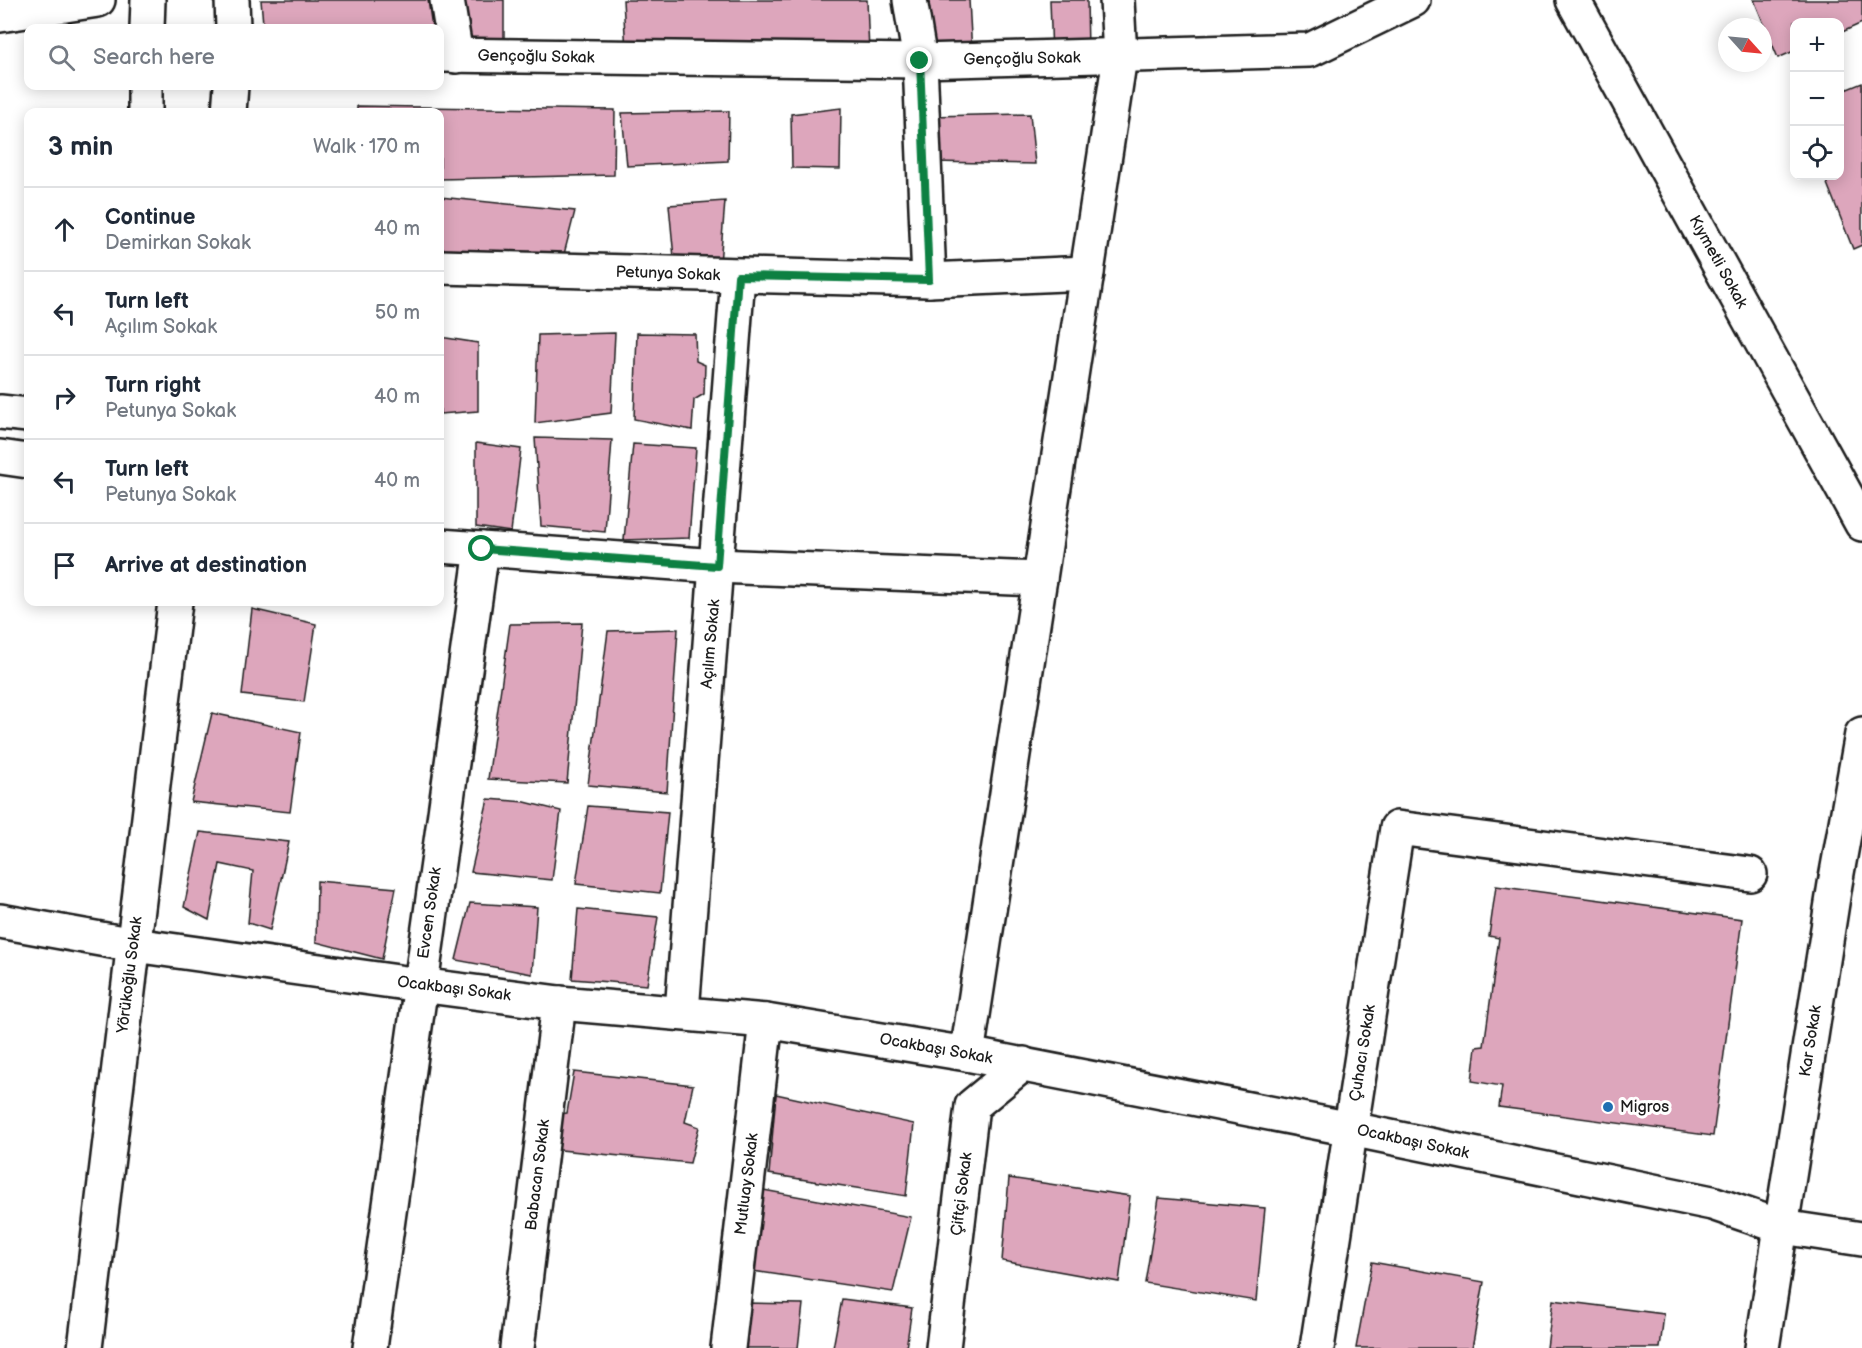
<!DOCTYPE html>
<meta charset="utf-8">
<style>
body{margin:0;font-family:"Balsamiq Sans",sans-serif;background:#f2f2f3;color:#1f2937}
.controls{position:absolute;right:18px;top:18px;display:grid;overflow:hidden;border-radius:12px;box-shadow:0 3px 15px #0003}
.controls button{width:54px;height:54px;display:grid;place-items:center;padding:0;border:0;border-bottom:2px solid #e0e1e3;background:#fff;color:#1f2937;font:30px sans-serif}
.compass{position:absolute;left:1718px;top:18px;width:54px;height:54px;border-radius:50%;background:#fff;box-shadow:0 3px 15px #0003;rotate:117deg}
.stop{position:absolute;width:18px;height:18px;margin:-14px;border:4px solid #0b8043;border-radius:50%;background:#fff}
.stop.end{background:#0b8043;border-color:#fff;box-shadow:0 2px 6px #0008}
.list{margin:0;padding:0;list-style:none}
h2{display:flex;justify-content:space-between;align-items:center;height:78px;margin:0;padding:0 24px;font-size:26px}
h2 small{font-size:20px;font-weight:400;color:#747a83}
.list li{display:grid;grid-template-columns:39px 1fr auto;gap:18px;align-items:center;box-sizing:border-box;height:84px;padding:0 24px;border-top:2px solid #e0e1e3}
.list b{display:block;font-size:22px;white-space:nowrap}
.list p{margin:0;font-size:20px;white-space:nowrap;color:#747a83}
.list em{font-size:20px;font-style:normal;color:#747a83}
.icon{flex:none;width:33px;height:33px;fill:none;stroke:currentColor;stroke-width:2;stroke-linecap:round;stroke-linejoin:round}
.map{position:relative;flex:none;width:1862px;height:1348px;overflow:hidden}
.search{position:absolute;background:#fff;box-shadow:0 3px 15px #0003;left:24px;top:24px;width:420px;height:66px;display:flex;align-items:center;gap:15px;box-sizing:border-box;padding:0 21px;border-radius:12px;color:#747a83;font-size:22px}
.panel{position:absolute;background:#fff;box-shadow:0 3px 15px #0003;left:24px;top:108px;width:420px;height:498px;border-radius:12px}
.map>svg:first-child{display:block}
.building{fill:#dda6bc;stroke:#1c1c1c;stroke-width:1.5}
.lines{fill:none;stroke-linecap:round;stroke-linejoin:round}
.minor-casing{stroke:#1c1c1c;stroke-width:38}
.minor{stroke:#fff;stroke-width:33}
.route{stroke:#0b8043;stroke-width:8}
.poi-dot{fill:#1f6fb2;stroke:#fff;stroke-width:2}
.labels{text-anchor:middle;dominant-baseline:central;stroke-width:6;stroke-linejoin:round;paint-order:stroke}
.street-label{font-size:16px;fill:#1c1c1c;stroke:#fff}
.poi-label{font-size:16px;fill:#1c1c1c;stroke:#fff;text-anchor:start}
</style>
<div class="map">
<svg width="1862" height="1348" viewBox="0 0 1862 1348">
<rect width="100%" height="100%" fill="#fff"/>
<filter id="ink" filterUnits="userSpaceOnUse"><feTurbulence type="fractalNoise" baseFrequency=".0167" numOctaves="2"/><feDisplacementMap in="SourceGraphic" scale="12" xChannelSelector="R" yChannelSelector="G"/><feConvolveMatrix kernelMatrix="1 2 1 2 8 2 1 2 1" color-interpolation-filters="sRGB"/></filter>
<g filter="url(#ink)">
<g class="building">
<polygon points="261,0 428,0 432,27 263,24"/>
<polygon points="464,0 504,0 504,46 474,54"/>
<polygon points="623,0 867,0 869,54 626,51"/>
<polygon points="929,0 969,0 972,54 932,50"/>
<polygon points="1050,0 1087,0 1088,51 1052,55"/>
<polygon points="1754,0 1862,0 1862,23 1840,33 1840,22 1794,22 1794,51 1778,58"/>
<polygon points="1862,83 1862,245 1853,249 1824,176 1840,176 1840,92"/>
<polygon points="357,106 615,110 614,175 440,179 440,112 357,112"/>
<polygon points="841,108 840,169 792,168 791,114"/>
<polygon points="729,111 728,161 627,166 622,113"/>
<polygon points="1030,114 1035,164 933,162 931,116"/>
<polygon points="440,197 575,211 561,266 440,261"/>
<polygon points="725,201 720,264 675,268 669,205"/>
<polygon points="615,333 611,413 535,423 538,335"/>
<polygon points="637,333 695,334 696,361 705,365 704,394 694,400 692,430 634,419"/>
<polygon points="440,337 478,343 478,411 440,414"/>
<polygon points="535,438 612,440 605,532 541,526"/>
<polygon points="476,443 521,449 511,532 476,527"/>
<polygon points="633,444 696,448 689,538 624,540"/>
<polygon points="252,609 316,624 304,702 242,695"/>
<polygon points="582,623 567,783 488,779 510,624"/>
<polygon points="678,629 667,792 588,785 608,631"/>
<polygon points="212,713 301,732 290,812 191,802"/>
<polygon points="488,799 525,802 561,811 552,880 471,872"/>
<polygon points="588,806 668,812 660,893 576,884"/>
<polygon points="200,832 289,842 270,930 248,923 253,871 220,864 209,920 184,907"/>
<polygon points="317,881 396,888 382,959 316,942"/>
<polygon points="1496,886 1742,919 1713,1136 1499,1107 1502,1086 1472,1081 1476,1047 1484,1046 1499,938 1489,936"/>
<polygon points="470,903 537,907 532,974 456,960"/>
<polygon points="578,909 658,917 647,985 572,979"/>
<polygon points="574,1072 693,1085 685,1122 699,1127 690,1163 551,1149 556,1114 567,1113"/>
<polygon points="776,1094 914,1124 906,1196 769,1174"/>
<polygon points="1009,1178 1130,1196 1119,1282 1002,1261"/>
<polygon points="758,1189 911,1217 893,1292 753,1271"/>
<polygon points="1159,1198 1265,1208 1256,1301 1145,1283"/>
<polygon points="1372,1262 1484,1282 1472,1348 1356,1348"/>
<polygon points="842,1299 912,1308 906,1348 833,1348"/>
<polygon points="1553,1300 1664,1314 1660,1348 1547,1348"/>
<polygon points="744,1303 803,1304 798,1348 739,1348"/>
</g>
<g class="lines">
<defs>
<g id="minor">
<polyline points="232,0 233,28"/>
<polyline points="447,0 456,56"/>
<polyline points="1573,0 1862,524"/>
<polyline points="0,15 98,0"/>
<polyline points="147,28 148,0"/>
<polyline points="440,55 920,61 1310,50 1413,0"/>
<polyline points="145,112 145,86"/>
<polyline points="229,112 231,86"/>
<polyline points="440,267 929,280 920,61 910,0"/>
<polyline points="929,280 1087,273"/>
<polyline points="0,412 28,415"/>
<polyline points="0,457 28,461"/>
<polyline points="440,546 717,566 1040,579"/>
<polyline points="0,921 134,945 420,985 559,1003 766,1021 967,1054 1351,1129 1712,1203 1782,1227 1862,1239"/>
<polyline points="682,1012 738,276"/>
<polyline points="967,1054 1120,57 1117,0"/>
<polyline points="85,1348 175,602"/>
<polyline points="370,1348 482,549"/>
<polyline points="517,1348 559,1003"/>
<polyline points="728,1348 766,1021"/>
<polyline points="943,1348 972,1106 1023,1064"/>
<polyline points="1317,1348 1397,828 1750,874"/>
<polyline points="1762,1348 1835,884 1862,734"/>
</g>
</defs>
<use href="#minor" class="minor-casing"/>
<use href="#minor" class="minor"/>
</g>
</g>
<g class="lines" filter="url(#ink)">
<polyline class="route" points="482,549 717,566 738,276 929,280 920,61"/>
</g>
<circle class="poi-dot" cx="1608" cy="1107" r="6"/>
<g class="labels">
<g class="street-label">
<text transform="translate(536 57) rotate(1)">Gençoğlu Sokak</text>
<text transform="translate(1022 59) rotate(-1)">Gençoğlu Sokak</text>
<text transform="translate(1718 262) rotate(61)">Kıymetli Sokak</text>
<text transform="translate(668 274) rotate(2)">Petunya Sokak</text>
<text transform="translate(711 644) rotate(-85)">Açılım Sokak</text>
<text transform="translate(430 913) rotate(-82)">Evcen Sokak</text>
<text transform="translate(130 975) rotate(-83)">Yörükoğlu Sokak</text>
<text transform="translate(454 989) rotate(7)">Ocakbaşı Sokak</text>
<text transform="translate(1811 1041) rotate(-81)">Kar Sokak</text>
<text transform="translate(936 1049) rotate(10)">Ocakbaşı Sokak</text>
<text transform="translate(1363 1053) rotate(-81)">Çuhacı Sokak</text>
<text transform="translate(1413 1142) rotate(12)">Ocakbaşı Sokak</text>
<text transform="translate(538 1175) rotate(-83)">Babacan Sokak</text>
<text transform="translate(747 1184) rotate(-83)">Mutluay Sokak</text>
<text transform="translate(962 1194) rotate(-83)">Çiftçi Sokak</text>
</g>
<g class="poi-label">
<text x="1620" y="1107">Migros</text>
</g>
</g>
</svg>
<div class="controls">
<button>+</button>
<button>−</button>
<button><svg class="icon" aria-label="locate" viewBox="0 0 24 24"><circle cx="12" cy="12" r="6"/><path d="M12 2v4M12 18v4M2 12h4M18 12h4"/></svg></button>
</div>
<svg class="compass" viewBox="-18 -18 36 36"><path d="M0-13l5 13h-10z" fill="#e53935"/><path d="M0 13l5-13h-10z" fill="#747a83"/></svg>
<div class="stop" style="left:482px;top:549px"></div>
<div class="stop end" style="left:920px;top:61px"></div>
<div class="search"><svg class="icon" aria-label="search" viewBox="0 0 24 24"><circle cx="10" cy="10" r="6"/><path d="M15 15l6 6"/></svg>Search here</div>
<section class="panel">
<h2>3 min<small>Walk · 170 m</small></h2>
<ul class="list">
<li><svg class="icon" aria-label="ahead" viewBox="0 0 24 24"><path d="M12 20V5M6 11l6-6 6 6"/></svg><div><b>Continue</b><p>Demirkan Sokak</p></div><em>40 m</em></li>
<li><svg class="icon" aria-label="left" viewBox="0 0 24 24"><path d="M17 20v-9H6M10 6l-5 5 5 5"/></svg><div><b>Turn left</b><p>Açılım Sokak</p></div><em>50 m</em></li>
<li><svg class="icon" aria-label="right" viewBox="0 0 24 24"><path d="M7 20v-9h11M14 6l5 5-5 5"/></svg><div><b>Turn right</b><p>Petunya Sokak</p></div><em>40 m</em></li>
<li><svg class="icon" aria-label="left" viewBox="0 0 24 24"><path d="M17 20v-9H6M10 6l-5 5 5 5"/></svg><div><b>Turn left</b><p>Petunya Sokak</p></div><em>40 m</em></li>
<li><svg class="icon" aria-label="arrive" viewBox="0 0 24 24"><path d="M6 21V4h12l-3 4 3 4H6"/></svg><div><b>Arrive at destination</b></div></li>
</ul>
</section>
</div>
